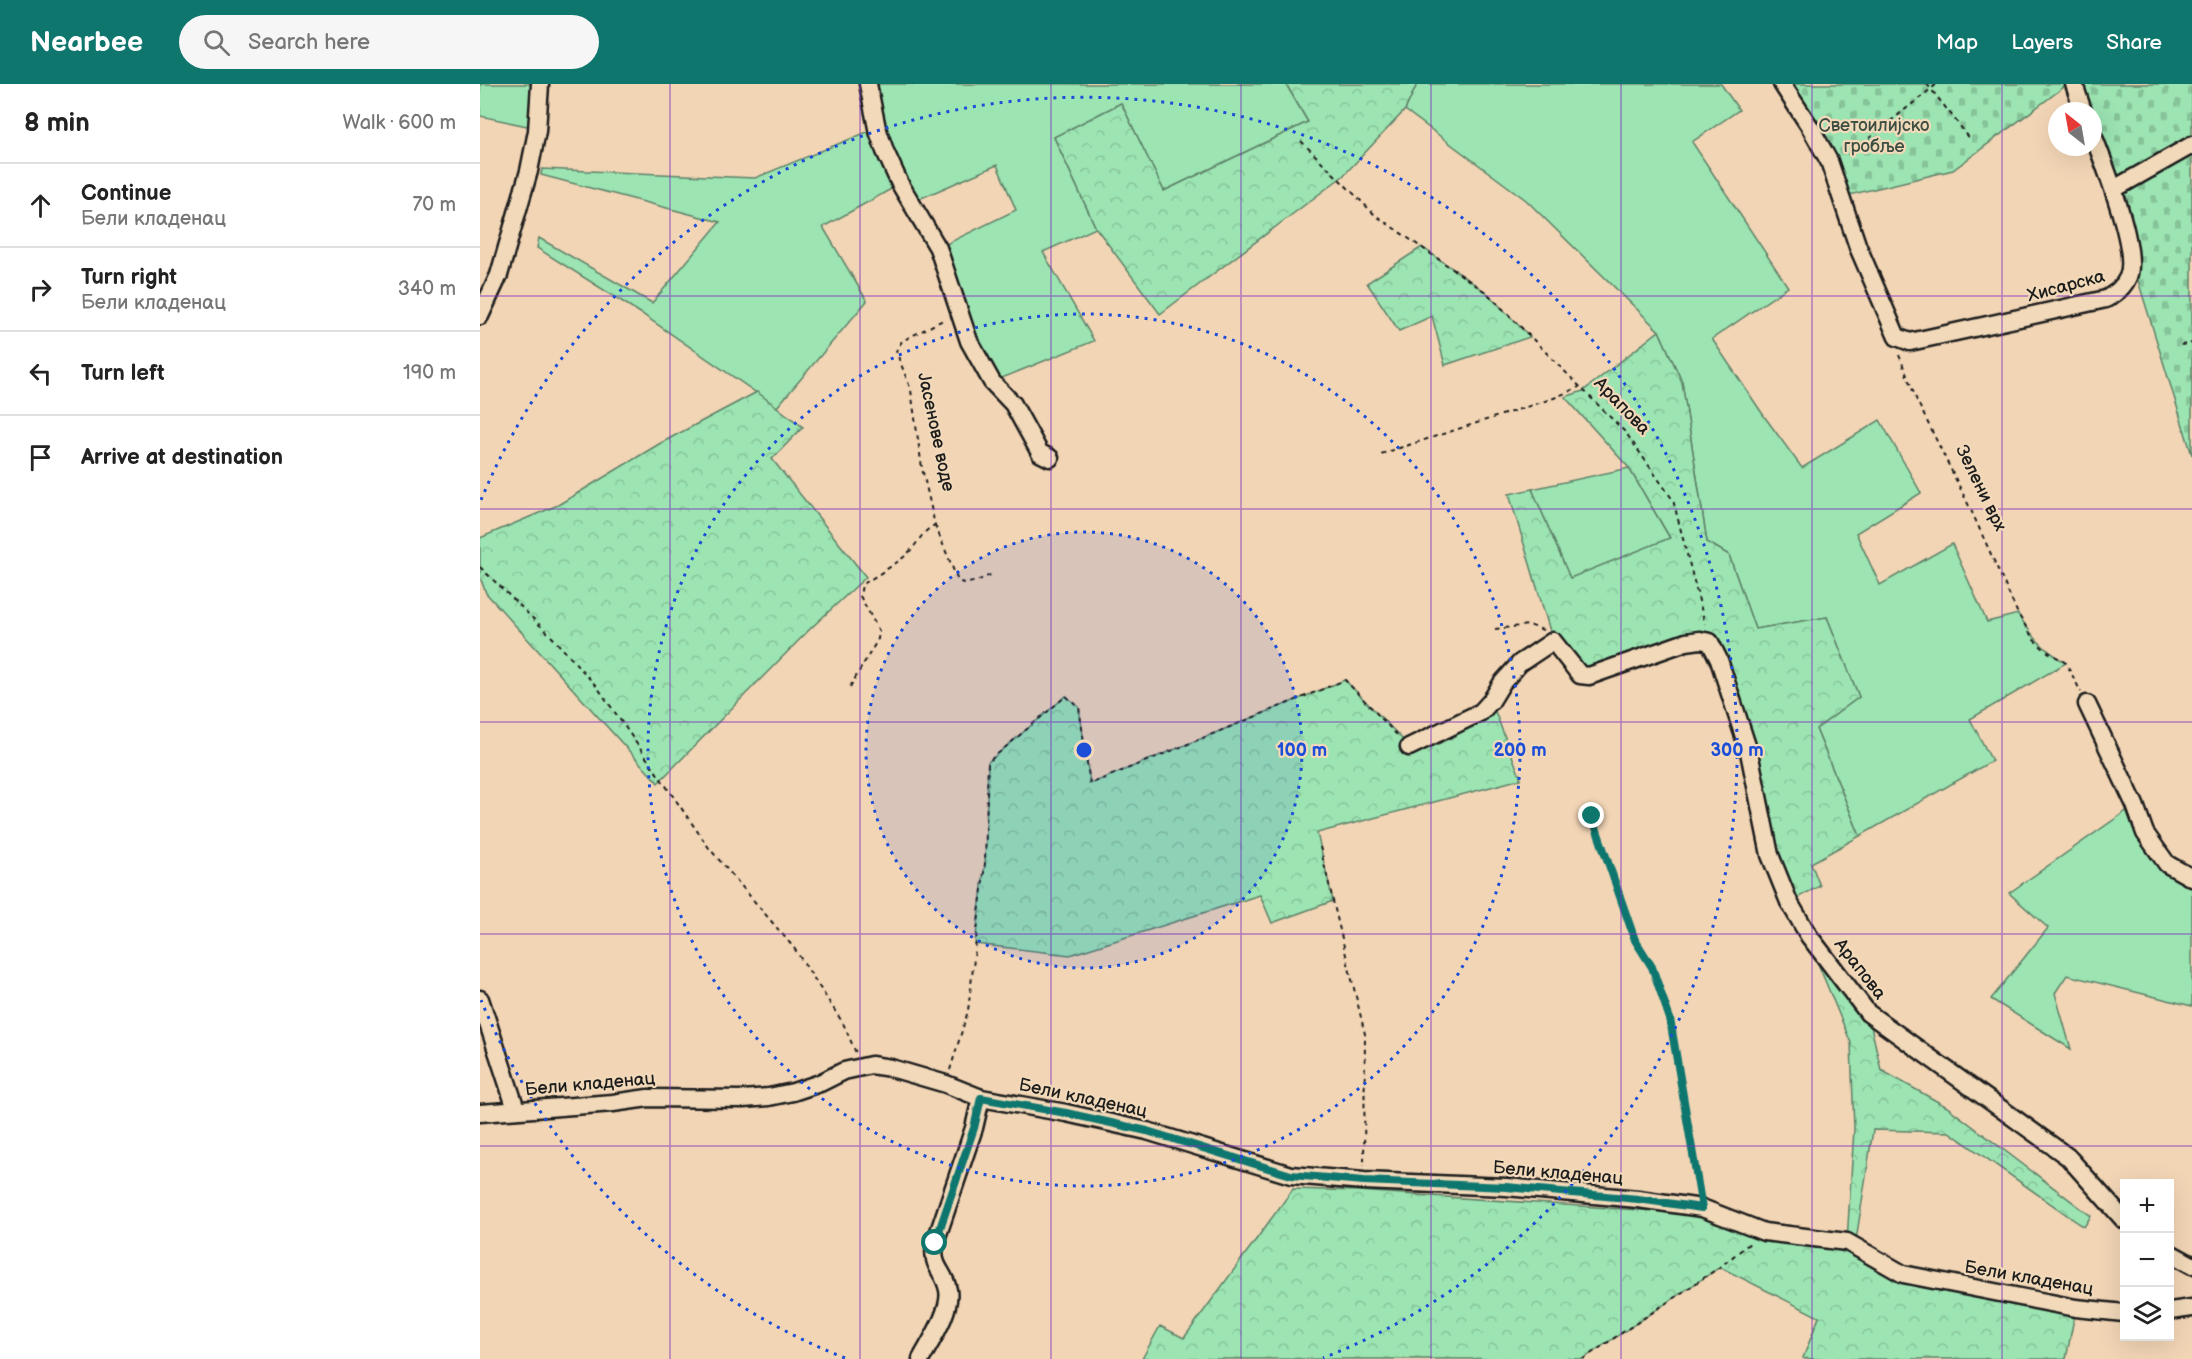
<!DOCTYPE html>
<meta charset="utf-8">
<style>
body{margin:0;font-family:"Balsamiq Sans",sans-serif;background:#f6f6f6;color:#222}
.controls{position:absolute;right:18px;bottom:18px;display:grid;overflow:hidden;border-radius:0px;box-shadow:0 6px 24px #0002}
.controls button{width:54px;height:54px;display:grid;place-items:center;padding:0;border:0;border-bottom:2px solid #e0e0e0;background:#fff;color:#222;font:30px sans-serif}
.compass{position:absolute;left:1568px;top:18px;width:54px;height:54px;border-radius:50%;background:#fff;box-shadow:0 6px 24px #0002;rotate:329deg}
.stop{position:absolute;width:18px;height:18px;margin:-14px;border:4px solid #0f766e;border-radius:50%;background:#fff}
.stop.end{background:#0f766e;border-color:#fff;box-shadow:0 2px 6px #0008}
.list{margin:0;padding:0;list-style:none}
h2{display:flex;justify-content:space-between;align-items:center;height:78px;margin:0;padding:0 24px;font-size:26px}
h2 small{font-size:20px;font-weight:400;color:#767676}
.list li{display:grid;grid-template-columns:39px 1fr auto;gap:18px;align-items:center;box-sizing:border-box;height:84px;padding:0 24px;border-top:2px solid #e0e0e0}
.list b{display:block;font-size:22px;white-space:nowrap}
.list p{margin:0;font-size:20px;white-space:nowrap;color:#767676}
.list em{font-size:20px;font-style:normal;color:#767676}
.icon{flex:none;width:33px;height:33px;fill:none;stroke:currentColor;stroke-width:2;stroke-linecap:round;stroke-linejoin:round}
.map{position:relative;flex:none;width:1712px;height:1275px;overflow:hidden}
header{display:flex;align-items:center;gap:36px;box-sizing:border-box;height:84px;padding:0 30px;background:#0f766e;color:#fff}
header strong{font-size:28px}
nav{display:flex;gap:33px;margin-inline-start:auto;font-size:21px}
.search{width:420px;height:54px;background:#f6f6f6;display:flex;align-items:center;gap:15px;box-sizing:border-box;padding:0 21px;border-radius:33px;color:#767676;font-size:22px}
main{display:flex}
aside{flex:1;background:#fff}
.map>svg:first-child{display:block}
.green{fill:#9ce4b2;stroke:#5c8067;stroke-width:1.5}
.forest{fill:url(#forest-crowns);stroke:#5c8067;stroke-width:1.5}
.cemetery{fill:url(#cemetery-stones);stroke:#5c8067;stroke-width:1.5}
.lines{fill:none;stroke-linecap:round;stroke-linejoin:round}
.minor-casing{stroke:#1c1c1c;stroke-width:21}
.path{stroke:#1c1c1c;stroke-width:2;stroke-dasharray:4.5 4.5;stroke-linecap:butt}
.minor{stroke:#f1d9b9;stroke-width:16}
.route{stroke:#0f766e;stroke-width:8}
.grid{fill:none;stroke:#7b2cbf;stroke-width:1.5;stroke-opacity:0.55}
.ring{fill:none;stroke:#1d4ed8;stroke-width:3;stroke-dasharray:3 6}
.labels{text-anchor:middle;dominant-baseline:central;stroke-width:4.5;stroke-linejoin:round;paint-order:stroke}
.park-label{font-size:18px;fill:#3c4e42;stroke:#f1d9b9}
.street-label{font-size:18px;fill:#1c1c1c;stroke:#f1d9b9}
.centre{fill:#1d4ed8;stroke:#f1d9b9;stroke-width:3}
.ring-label{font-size:18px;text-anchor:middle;font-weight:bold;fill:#1d4ed8;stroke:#f1d9b9;stroke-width:4.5;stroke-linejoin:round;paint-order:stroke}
</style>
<header>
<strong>Nearbee</strong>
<div class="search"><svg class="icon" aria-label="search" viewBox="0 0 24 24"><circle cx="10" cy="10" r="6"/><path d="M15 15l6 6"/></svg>Search here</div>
<nav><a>Map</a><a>Layers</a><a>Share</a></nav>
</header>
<main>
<aside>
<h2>8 min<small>Walk · 600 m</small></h2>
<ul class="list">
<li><svg class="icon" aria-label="ahead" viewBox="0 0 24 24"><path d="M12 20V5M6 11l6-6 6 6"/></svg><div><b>Continue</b><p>Бели кладенац</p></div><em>70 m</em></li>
<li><svg class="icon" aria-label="right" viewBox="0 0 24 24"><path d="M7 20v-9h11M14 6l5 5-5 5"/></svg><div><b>Turn right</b><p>Бели кладенац</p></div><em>340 m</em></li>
<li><svg class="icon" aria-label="left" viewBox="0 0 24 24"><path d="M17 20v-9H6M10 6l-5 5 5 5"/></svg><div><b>Turn left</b></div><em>190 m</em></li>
<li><svg class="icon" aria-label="arrive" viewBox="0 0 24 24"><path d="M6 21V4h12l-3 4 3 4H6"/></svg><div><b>Arrive at destination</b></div></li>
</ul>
</aside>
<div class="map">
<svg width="1712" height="1275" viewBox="0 0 1712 1275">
<defs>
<pattern id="forest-crowns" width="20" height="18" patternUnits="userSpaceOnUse" patternTransform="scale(1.5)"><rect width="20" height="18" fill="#9ce4b2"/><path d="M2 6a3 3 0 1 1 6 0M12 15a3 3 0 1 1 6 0" fill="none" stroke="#86c398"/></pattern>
<pattern id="cemetery-stones" width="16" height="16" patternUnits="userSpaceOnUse" patternTransform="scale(1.5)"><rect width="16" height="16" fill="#9ce4b2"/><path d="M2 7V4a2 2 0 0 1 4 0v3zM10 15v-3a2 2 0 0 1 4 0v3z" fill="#86c398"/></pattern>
</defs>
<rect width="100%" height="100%" fill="#f2d5b5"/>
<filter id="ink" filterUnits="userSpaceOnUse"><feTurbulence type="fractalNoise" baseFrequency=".0167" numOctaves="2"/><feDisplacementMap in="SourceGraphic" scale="12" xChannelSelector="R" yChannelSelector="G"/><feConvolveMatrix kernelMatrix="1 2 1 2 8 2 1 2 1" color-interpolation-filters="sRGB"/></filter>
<g filter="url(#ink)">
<g class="green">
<polygon points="0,0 55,0 52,43 0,32"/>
<polygon points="388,0 806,0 828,38 684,107 641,19 574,53 616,144 563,168 614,257 512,298 458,164 536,126 517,81 432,118 420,100 343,143 387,217 297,323 162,230 57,164 59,154 172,219 240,138 61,91 62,85 275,94 397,44"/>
<path d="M 937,0 L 1241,0 L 1259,26 L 1212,58 L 1308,203 L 1232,255 L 1284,332 L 1322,384 L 1400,336 L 1441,409 L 1376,449 L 1400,501 L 1472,460 L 1507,538 L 1538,530 C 1554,555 1561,563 1586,579 L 1490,635 L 1512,677 L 1380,752 L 1336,645 L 1379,613 L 1347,533 L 1275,545 L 1249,471 L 1227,458 L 1202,298 L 1179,247 L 1046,116 L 925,26 Z"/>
<polygon points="1149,384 1190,454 1090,495 1052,405"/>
<polygon points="1655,721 1665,749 1712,794 1712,922 1587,891 1575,909 1591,965 1511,915 1568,844 1529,809"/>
</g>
<g class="forest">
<polygon points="806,0 937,0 925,26 863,92 680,230 616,144 574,53 641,19 684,107 828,38"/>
<polygon points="942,163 1007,209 1050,253 965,281 952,232 919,247 887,199"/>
<polygon points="1179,247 1202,298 1227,458 1249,471 1275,545 1347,533 1379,613 1336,645 1380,752 1331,779 1340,802 1309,818 1388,929 1401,986 1467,1023 1611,1132 1604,1143 1469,1048 1393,1046 1375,1163 1423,1190 1596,1224 1586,1275 1325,1275 1323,1274 1339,1233 1240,1183 1103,1275 662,1275 680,1242 704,1254 813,1105 878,1107 1158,1126 1217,1128 1367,1157 1374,1045 1371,959 1334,870 1309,818 1230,558 1109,592 1073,557 1029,410 1052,405 1090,494 1190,454 1149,384 1085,313 1103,307"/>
<polygon points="277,308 323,343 292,375 386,493 331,544 178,699 6,509 0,493 0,454 78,421 179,360"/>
<polygon points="865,596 929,662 1011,617 1041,695 837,749 853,817 792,839 780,811 590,871 495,860 505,779 508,678 586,612 599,623 610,700"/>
</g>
<g class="cemetery">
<polygon points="1302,0 1588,0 1473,86 1361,113"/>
<polygon points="1594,0 1712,0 1712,371 1613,51 1613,27 1603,27"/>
</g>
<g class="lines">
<defs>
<g id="minor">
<polyline points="388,0 397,44 405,67 420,100 458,164 489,257 512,298 533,320 560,369 570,374"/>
<path d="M 1302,0 L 1330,43 L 1349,77 L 1378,163 L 1417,253 L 1430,258 L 1626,215 C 1636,209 1643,204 1648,193 C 1659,167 1624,79 1613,51"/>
<polyline points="1594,0 1603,27"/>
<polyline points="1634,105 1712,61"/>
<polyline points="0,232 19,191 49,87 57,47 60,0"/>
<polyline points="1607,620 1655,721 1665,749 1687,780 1712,794"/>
<polyline points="929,663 1001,628 1011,617 1022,599 1040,579 1073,557 1100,591 1109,592 1206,558 1220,556 1230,558 1239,576 1269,668 1290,771 1309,818 1329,852 1388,929 1588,1073 1644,1136"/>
<polyline points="0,915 36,1025"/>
<polyline points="0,1029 133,1019 168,1014 263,1015 289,1013 313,1008 340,999 364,987 391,981 411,984 466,1000 501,1014 586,1029 667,1047 811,1091 884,1097 1026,1103 1158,1115 1222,1124 1284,1148 1367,1158 1423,1190 1596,1224 1644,1229"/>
<polyline points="1690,1169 1712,1181"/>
<polyline points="1690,1227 1712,1224"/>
<path d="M 441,1275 C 450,1258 472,1226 468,1206 C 464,1185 451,1185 455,1159 L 494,1044 L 501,1014"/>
</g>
</defs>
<use href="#minor" class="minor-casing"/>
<g class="path">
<polyline points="1447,0 1491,56"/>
<polyline points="821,57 895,131 1007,209 1146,349 1193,416 1225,540"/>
<polyline points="1368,71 1457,0"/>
<polyline points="1701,261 1712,259"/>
<polyline points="1419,271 1437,317 1491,426 1538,530 1554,556 1565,566 1586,579 1601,608"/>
<polyline points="901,370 1074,314 1099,303"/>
<path d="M 455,441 L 478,497 C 489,503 502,494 513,490"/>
<polyline points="0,483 72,553 118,604 229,764 314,864 363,939 376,969"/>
<polyline points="1015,545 1049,541 1063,546"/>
<path d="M 370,603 L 398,555 L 399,547 L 380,512 L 382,501 C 395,492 419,479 429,468 C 439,458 442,447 455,441 L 442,384 L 431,306 L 416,267 L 422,257 L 465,235"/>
<polyline points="1112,732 1155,856 1172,883 1190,935 1219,1108"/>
<polyline points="840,763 885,950 884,1082"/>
<polyline points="470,986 488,927 505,779 508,678 586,612 599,623 610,700 865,596 918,652"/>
<polyline points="1103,1275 1240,1183 1270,1159"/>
</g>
<use href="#minor" class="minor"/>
</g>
</g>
<g class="lines" filter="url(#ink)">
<polyline class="route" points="455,1159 494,1044 501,1014 586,1029 667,1047 811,1091 884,1097 1026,1103 1158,1115 1222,1124 1190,935 1172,883 1155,856 1112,732"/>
</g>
<path class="grid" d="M 190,0 L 190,1275M 380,0 L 380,1275M 571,0 L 571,1275M 761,0 L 761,1275M 951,0 L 951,1275M 1141,0 L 1141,1275M 1332,0 L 1332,1275M 1522,0 L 1522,1275M 0,212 L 1712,212M 0,425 L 1712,425M 0,638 L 1712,638M 0,850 L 1712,850M 0,1062 L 1712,1062"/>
<circle cx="604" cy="666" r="218" fill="#1d4ed8" fill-opacity=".12"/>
<g class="ring">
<circle cx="604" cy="666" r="218"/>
<circle cx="604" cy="666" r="436"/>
<path d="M365 1274A653 653 0 0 1 1 916M1 416A653 653 0 1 1 843 1274"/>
</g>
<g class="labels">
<g class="park-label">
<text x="1394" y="41">Светоилијско<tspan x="1394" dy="21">гробље</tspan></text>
</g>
<g class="street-label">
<text transform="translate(1586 202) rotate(-15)">Хисарска</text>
<text transform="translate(1142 322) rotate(46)">Арапова</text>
<text transform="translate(456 348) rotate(78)">Јасенове воде</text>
<text transform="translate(1501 404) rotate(64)">Зелени врх</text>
<text transform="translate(1380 885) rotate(52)">Арапова</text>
<text transform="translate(110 1000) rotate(-5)">Бели кладенац</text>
<text transform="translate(603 1014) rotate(12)">Бели кладенац</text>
<text transform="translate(1078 1089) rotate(5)">Бели кладенац</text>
<text transform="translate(1549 1194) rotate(10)">Бели кладенац</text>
</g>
</g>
<circle cx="604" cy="666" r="9" class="centre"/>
<g class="ring-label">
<text x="822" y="672">100 m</text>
<text x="1040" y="672">200 m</text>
<text x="1257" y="672">300 m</text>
</g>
</svg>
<div class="controls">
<button>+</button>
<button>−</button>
<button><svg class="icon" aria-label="layers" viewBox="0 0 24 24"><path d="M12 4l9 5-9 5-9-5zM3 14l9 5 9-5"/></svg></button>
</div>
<svg class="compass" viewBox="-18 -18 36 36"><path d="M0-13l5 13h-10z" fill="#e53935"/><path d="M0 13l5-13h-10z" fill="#767676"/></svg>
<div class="stop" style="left:455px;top:1159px"></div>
<div class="stop end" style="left:1112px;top:732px"></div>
</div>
</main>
